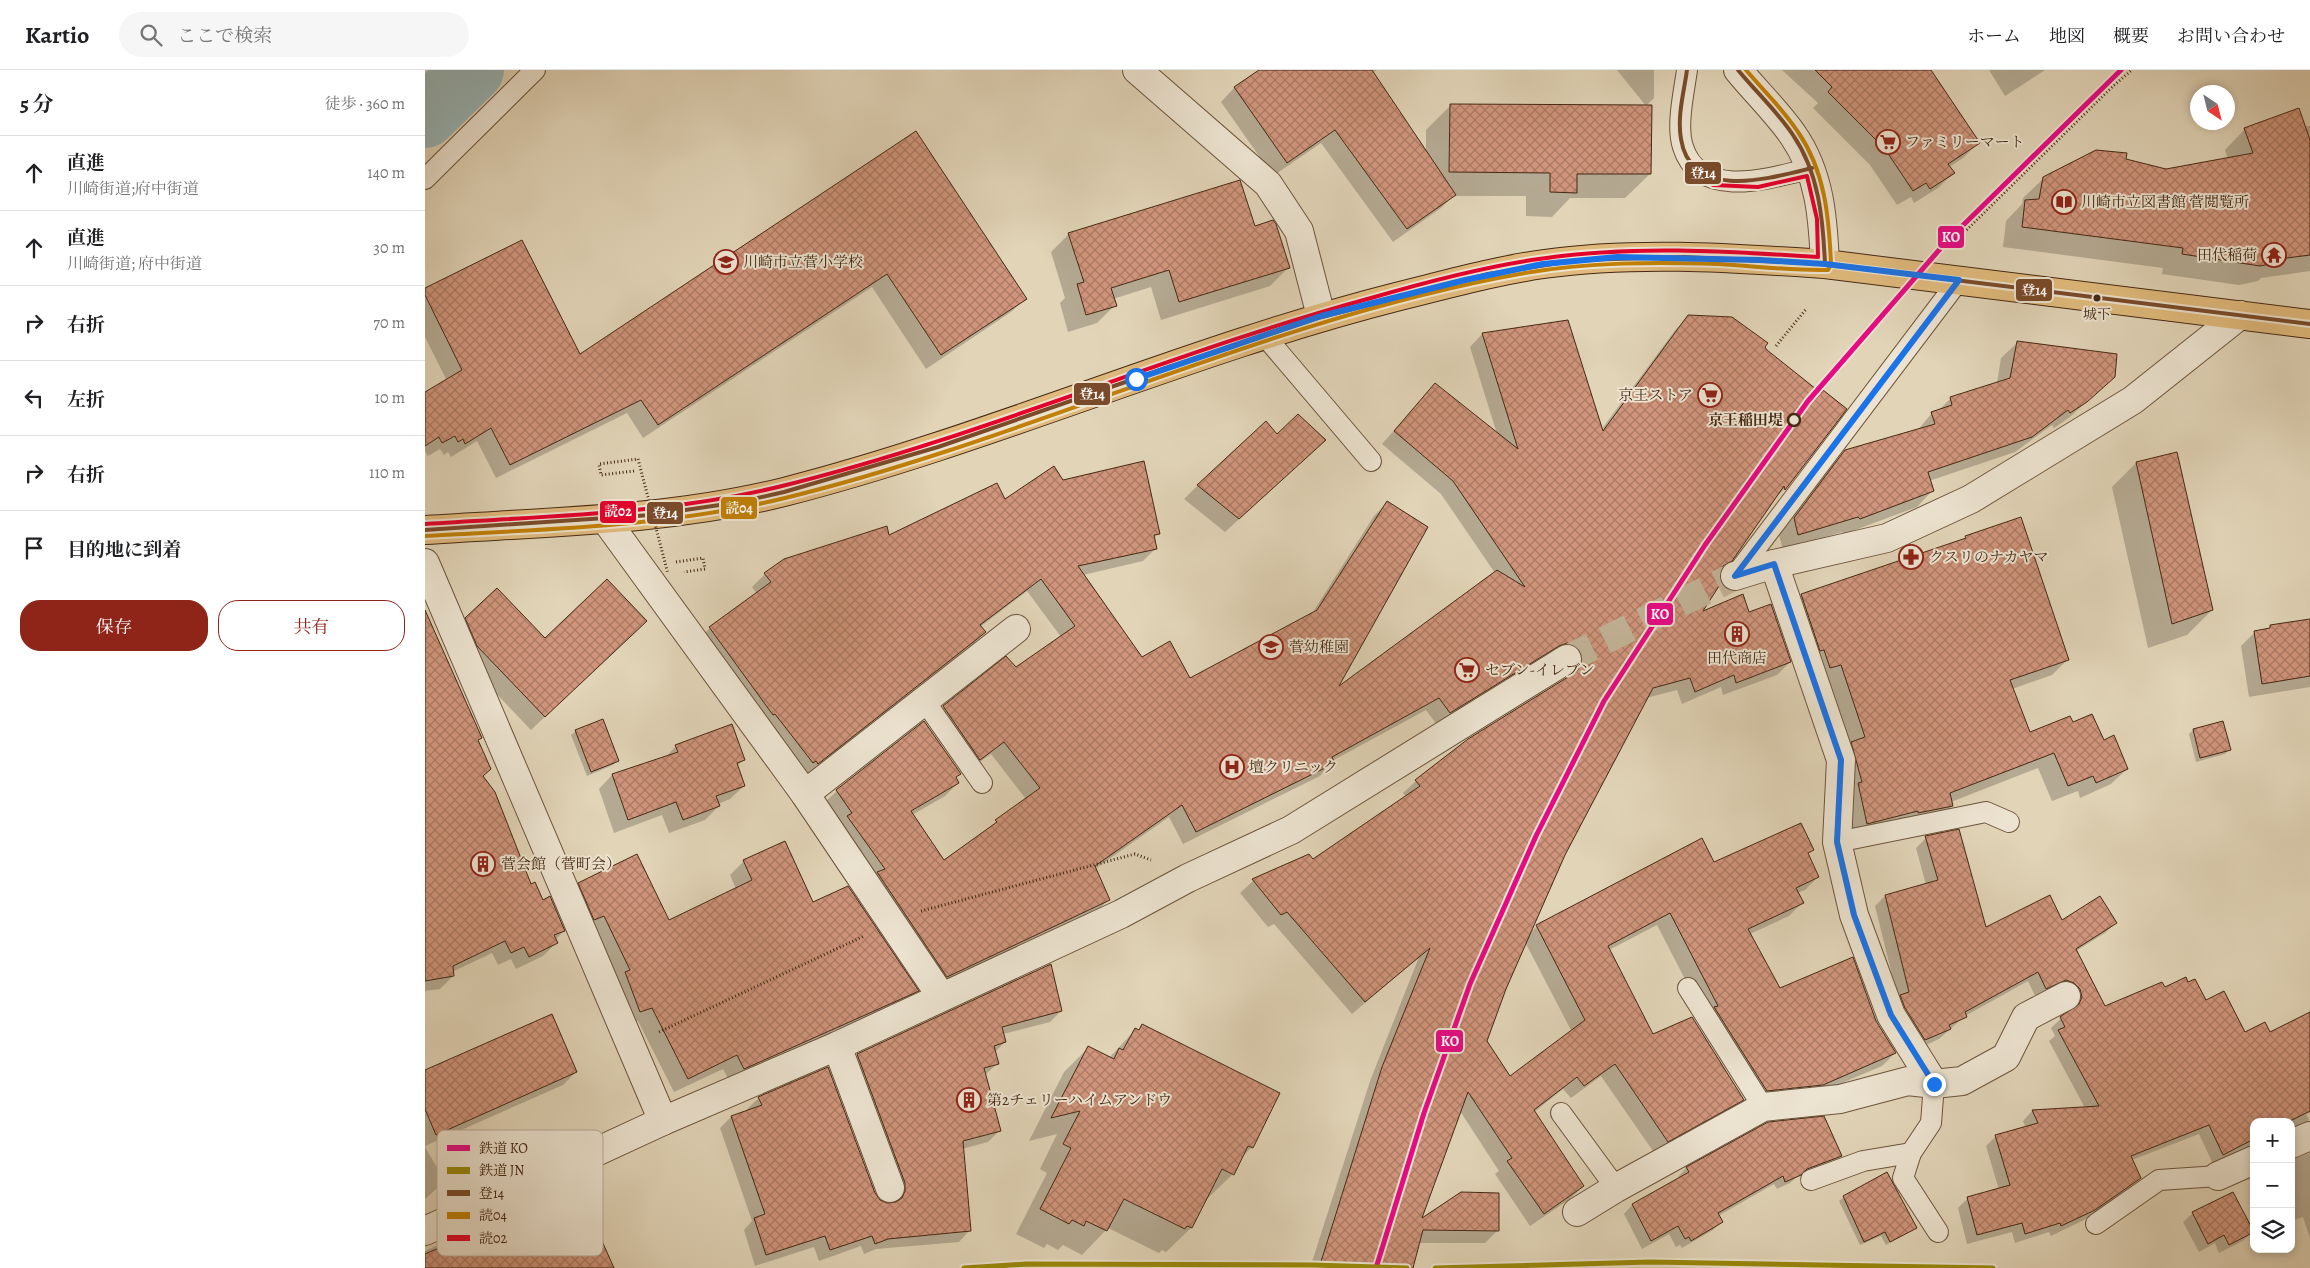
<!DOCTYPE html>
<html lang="ja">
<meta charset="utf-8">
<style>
body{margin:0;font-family:Alegreya,"Noto Serif JP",serif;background:#f6f6f6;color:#202124}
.controls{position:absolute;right:15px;bottom:15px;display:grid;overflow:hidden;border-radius:10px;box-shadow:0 2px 8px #0003}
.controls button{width:45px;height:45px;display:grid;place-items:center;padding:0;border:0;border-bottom:1px solid #e0e0e0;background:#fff;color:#202124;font:25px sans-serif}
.compass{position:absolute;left:1765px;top:15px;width:45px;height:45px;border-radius:50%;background:#fff;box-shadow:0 2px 8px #0003;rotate:145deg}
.stop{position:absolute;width:15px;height:15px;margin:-11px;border:4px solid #1a73e8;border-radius:50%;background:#fff}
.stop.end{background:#1a73e8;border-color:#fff;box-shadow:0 1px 5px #0008}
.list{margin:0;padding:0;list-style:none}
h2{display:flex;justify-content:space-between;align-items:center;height:65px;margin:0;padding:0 20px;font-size:21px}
h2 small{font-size:16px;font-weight:400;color:#757577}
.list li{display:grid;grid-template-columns:32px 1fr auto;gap:15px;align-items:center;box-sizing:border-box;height:75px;padding:0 20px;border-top:1px solid #e0e0e0}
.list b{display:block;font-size:19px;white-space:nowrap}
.list p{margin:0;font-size:16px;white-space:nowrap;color:#757577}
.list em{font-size:16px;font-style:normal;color:#757577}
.actions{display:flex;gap:10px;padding:15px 20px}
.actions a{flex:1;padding:11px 0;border:1px solid #8f2418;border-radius:20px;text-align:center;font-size:18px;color:#8f2418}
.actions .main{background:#8f2418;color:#fff}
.icon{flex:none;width:28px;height:28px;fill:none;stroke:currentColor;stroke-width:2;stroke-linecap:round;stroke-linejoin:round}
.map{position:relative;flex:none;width:1885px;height:1198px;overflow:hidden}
header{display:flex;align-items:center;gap:30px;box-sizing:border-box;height:70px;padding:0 25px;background:#fff;border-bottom:1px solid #e0e0e0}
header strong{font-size:24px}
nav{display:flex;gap:28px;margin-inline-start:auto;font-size:18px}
.search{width:350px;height:45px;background:#f6f6f6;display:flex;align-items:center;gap:12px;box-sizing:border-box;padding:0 18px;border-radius:28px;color:#757577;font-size:19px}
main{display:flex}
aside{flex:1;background:#fff}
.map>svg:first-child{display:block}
.shadow{fill:#0003;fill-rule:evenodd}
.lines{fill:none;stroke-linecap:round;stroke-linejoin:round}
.river{stroke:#98b6b8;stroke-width:62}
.building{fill:url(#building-cross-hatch);stroke:#462913}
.minor-tunnel{stroke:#c2b296;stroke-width:28;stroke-dasharray:28 14;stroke-linecap:butt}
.service-casing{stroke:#6d543c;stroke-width:22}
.minor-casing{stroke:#6d543c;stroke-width:30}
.tertiary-casing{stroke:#6d543c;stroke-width:30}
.primary-casing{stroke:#462913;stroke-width:30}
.path{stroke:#462913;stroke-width:3;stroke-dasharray:1 2.5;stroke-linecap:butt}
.service{stroke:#ece3d0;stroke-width:20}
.minor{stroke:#ece3d0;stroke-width:28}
.tertiary{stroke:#ece3d0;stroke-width:28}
.primary{stroke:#e0ba7c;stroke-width:28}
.path-bridge{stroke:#462913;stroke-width:3;stroke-dasharray:1 2.5;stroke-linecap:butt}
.bus-1-casing{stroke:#ece3d0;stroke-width:8}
.bus-2-casing{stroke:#ece3d0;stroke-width:8}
.bus-3-casing{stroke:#ece3d0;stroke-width:8}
.bus-1{stroke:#7a4b2a;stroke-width:4}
.bus-2{stroke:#c28006;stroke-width:4}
.bus-3{stroke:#e4002b;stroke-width:4}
.rail-1-casing{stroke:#ece3d0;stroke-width:9}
.rail-2-casing{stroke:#ece3d0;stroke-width:9}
.rail-1{stroke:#e50b84;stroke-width:5}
.rail-2{stroke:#99890a;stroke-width:5}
.route{stroke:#1a73e8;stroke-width:6}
.bus-dot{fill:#462913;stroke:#ece3d0;stroke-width:2}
.stop-dot{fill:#ece3d0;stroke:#462913;stroke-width:2.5}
.labels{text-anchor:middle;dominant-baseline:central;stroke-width:4;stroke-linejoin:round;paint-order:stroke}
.bus-label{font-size:14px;fill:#462913;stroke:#ece3d0}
.poi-label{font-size:15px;fill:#462913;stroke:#ece3d0;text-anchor:start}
.stop-label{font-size:15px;font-weight:bold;fill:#462913;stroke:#ece3d0;text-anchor:end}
.key{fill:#ece3d0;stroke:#baab97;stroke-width:1}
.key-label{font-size:14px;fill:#462913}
.line-badge{stroke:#ece3d0;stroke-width:2}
.badge-label{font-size:14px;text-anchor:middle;font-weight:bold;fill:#fff}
</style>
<header>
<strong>Kartio</strong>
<div class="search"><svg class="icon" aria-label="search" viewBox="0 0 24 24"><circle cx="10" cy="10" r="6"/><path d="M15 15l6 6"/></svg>ここで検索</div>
<nav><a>ホーム</a><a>地図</a><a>概要</a><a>お問い合わせ</a></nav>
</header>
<main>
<aside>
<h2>5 分<small>徒歩 · 360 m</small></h2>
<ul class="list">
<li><svg class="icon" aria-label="ahead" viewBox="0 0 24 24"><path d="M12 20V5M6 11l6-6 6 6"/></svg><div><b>直進</b><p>川崎街道;府中街道</p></div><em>140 m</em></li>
<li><svg class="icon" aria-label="ahead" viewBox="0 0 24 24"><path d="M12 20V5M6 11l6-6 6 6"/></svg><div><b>直進</b><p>川崎街道; 府中街道</p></div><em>30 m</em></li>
<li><svg class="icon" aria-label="right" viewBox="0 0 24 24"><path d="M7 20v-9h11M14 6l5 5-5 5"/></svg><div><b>右折</b></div><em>70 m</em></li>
<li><svg class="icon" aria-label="left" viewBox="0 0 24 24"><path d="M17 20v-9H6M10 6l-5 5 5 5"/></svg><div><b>左折</b></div><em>10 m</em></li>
<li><svg class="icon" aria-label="right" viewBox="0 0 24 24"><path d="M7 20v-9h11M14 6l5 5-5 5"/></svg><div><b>右折</b></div><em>110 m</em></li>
<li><svg class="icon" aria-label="arrive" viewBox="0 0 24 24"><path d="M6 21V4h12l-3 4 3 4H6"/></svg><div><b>目的地に到着</b></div></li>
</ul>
<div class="actions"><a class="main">保存</a><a>共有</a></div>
</aside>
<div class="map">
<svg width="1885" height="1198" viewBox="0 0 1885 1198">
<defs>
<pattern id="building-cross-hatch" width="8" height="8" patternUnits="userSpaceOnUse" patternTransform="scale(1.25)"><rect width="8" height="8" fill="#d0957c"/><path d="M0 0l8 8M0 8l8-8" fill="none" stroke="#ab7a64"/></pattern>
</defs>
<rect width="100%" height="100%" fill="#e1d4b7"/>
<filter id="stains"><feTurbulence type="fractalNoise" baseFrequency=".004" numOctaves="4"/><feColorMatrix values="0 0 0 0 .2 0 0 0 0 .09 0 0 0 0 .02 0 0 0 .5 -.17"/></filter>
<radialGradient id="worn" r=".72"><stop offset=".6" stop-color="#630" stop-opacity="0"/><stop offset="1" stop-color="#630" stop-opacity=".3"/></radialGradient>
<g class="shadow">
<polygon points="836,0 952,0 947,3 1001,82 1001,60 1026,35 1225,104 1200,128 1145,128 1127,147 1101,146 1101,126 1028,126 1016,138 968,172 896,73 848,106 796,32 809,18"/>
<polygon points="1192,0 1229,0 1229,28 1221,36"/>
<polygon points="1357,0 1505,0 1553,73 1538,88 1524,97 1528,103 1513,118 1489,133 1486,127 1472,135 1445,95 1388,38 1393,33"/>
<polygon points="1564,0 1620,0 1580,26"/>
<polygon points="1885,56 1885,201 1836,208 1833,211 1814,215 1737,204 1738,198 1578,177 1581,151 1597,134 1598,128 1619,108 1700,90 1740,100 1803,89 1800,80 1820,59"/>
<polygon points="491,63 600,229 586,242 501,299 447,217 218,368 202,343 71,408 52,371 26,387 23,382 19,385 15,379 3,386 0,381 0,324 22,311 0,267 0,219 154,286"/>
<polygon points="830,157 863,198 845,216 736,250 726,217 688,229 690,235 672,253 643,262 635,233 640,228 626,182 644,164"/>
<path d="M 1264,246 L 1338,277 L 1396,324 L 1420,339 L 1359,419 L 1347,432 L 1306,490 L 1294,502 L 1274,544 L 1323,543 L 1365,592 L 1352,605 L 1298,625 L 1296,617 L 1257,634 L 1252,620 L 1221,628 L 1138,785 L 1104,864 L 1112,856 L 1276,770 L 1288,794 L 1388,780 L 1382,785 L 1393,807 L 1380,820 L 1372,823 L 1377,833 L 1364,846 L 1325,864 L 1354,920 L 1450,951 L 1470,983 L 1457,996 L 1384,1027 L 1329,1033 L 1280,948 L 1232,855 L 1184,880 L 1227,966 L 1318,1029 L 1305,1042 L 1230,1084 L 1176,1006 L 1146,1028 L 1138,1019 L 1109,1042 L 1158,1116 L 1145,1129 L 1105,1156 L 1070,1104 L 1074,1101 L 1035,1041 L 995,1152 L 1073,1160 L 1060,1173 L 994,1173 L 987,1198 L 885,1198 L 945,1011 L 994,887 L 927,944 L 849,854 L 843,857 L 815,823 L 828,811 L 884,786 L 888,791 L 981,727 L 978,723 L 991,711 L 1144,608 L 1145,602 L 1012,655 L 1001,640 L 907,691 L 895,706 L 758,774 L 744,747 L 670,799 L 683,830 L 670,843 L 509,920 L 399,733 L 412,721 L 530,708 L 533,713 L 520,726 L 487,745 L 519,792 L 601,729 L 566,684 L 542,701 L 506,650 L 519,637 L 581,588 L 591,599 L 636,567 L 602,521 L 555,557 L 560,562 L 547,575 L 380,706 L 272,571 L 285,558 L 332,524 L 327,517 L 340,504 L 638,411 L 734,463 L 729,468 L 731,478 L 718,491 L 658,505 L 717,588 L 764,609 L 886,545 L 949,446 L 962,433 L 910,620 L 1070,503 L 1016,424 L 957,374 L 1010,315 L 1072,364 L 1045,277 L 1057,264 L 1176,360 L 1251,259 ZM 1100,872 L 1147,962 L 1085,1008 L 1060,971 Z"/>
<polygon points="1592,273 1689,306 1645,347 1629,358 1627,355 1590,382 1504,411 1507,421 1492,437 1419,464 1417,462 1358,480 1354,465 1405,397 1421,381 1492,361 1507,343 1513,341 1525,329 1572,313 1576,288"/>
<polygon points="852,366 885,384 800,462 759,429 773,415"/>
<polygon points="1711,393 1787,540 1762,565 1723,578 1687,417"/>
<polygon points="1541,467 1642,590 1627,605 1587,619 1604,664 1647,654 1678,671 1702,699 1686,714 1655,728 1653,721 1627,731 1613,698 1526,732 1527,736 1511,752 1427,769 1361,541 1376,525 1537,471"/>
<polygon points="41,549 120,570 206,565 106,660 39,590 27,563"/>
<polygon points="1885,550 1885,617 1824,627 1816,576 1830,562 1842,560 1845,557"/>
<polygon points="0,589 56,668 52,671 57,706 105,816 139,861 130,870 131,873 118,886 91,899 86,889 73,895 67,883 27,902 28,906 15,919 0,921"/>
<polygon points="1768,660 1804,680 1800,684 1771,692 1764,664"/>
<polygon points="151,661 192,691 188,695 162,706 146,665"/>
<polygon points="251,676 319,690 312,696 319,716 305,729 293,734 294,736 280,750 244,763 237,745 189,763 174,719 187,705 240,688"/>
<polygon points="1501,768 1560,859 1636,852 1690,853 1680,863 1651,881 1679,938 1740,919 1780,932 1819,963 1844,963 1885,944 1885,1043 1881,1044 1884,1050 1874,1060 1866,1063 1866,1052 1829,1052 1829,1073 1788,1094 1774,1064 1707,1090 1714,1108 1704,1118 1659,1150 1626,1166 1624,1162 1590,1173 1587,1162 1542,1174 1533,1138 1543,1128 1574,1120 1561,1076 1571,1066 1601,1058 1598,1051 1607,1041 1660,1038 1624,971 1630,966 1626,958 1647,938 1611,928 1603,911 1540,946 1514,969 1490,980 1473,929 1450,836 1460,826 1501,815 1491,778"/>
<polygon points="319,791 388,833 492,921 478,935 305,1012 298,999 249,1022 213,951 201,956 140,828 154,814 243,852 311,819 305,805"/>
<polygon points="625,896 636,941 625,952 578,964 580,972 570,982 573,993 560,1005 574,1061 563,1072 537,1079 545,1160 534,1172 451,1179 439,1184 436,1176 394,1191 389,1177 330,1196 319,1160 327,1151 295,1058 306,1047 323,1041 322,1039 334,1028 449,1124 454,1131 462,1135 470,1134 469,1124 421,996 432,985"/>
<polygon points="718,956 827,1077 815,1089 808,1104 783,1128 781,1127 766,1158 741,1182 737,1180 734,1183 683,1158 657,1185 638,1175 633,1180 622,1174 619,1178 591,1164 622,1103 615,1099 632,1064 604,1071 639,1002 663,978 684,988 710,960 712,961"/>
<polygon points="0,1002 151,1002 138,1015 0,1076"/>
<polygon points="1343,1053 1415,1086 1407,1094 1372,1107 1365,1113 1352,1119 1349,1114 1293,1146 1296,1152 1288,1160 1257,1178 1255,1175 1251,1177 1244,1164 1217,1179 1199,1144 1207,1135 1254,1109 1253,1107 1261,1098"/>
<polygon points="0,1077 20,1111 0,1129"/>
<polygon points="1885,1083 1885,1168 1878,1147 1866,1151 1866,1090"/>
<polygon points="1419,1127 1491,1158 1461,1175 1456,1166 1435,1175 1414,1131"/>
<polygon points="1768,1143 1827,1162 1818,1171 1794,1183 1790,1173 1774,1182 1758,1152"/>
<polygon points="22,1171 24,1175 188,1198 0,1198 0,1181"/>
</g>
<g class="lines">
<polyline class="river" points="0,47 48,0"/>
</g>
<g class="building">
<polygon points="834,0 947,0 1031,125 982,159 910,60 862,93 809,17"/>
<polygon points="1390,0 1506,0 1555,73 1523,94 1530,103 1505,119 1501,113 1488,121 1460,79 1403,22 1407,17"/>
<polygon points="1025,34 1227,35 1226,104 1152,104 1152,123 1125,122 1125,103 1024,102"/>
<polygon points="1874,38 1885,70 1885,185 1854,189 1854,192 1835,196 1757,184 1758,178 1597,157 1600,130 1614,129 1618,107 1671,80 1702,83 1701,89 1741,99 1828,83 1819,58"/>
<polygon points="491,61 602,229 516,285 462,204 233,355 216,330 85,395 66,358 40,374 38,369 33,372 30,366 17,373 14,367 0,376 0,322 37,300 0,225 0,218 97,170 155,284"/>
<polygon points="815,110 830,156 848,150 851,154 865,198 754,232 744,200 686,218 692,236 661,245 652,214 659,212 643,163"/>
<polygon points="1263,245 1307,247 1343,273 1340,277 1342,280 1396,323 1398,320 1422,339 1360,420 1359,416 1307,491 1298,496 1295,503 1296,513 1278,541 1318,524 1324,542 1346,534 1366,592 1311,613 1309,605 1270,622 1265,608 1228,618 1140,785 1081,919 1062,971 1085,1006 1160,950 1111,855 1277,768 1289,792 1376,753 1389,780 1383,783 1394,807 1371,818 1379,833 1323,859 1355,918 1428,887 1451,951 1471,983 1398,1015 1342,1021 1289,937 1293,936 1245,843 1183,876 1228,964 1267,947 1319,1030 1243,1072 1190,994 1159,1016 1152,1007 1109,1040 1159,1116 1119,1144 1082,1091 1087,1088 1043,1022 997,1148 1036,1122 1074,1123 1074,1161 998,1160 988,1198 894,1198 957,997 1005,878 940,932 862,842 856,845 827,809 884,784 888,789 995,716 990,710 1043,669 1151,602 1156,596 1158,588 1155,581 1150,576 1142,573 1134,576 1025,643 1014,628 907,687 910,693 771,762 757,735 670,796 685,830 522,907 452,802 460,799 422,746 427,743 411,720 499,651 536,704 531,707 534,713 486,741 519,790 572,752 570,750 615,718 579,672 555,690 518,636 581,586 591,597 650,556 616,509 555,555 561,562 393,694 391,691 388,693 350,644 348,645 284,557 346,512 339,503 359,489 462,456 464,465 572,413 580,429 629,396 638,410 719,391 735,464 729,465 732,479 653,496 717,587 745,571 765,608 892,540 962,431 1003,457 914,616 1072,500 1100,517 1028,411 969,361 1010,313 1093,379 1057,263 1143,250 1178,361"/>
<polygon points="1592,271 1692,284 1690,307 1662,332 1645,343 1643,340 1607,367 1503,402 1509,421 1435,449 1433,447 1373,465 1369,448 1420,380 1510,354 1506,342 1527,335 1525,327 1585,308"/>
<polygon points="873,344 901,370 814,449 772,415 841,351 852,364"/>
<polygon points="1752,382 1788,540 1747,554 1711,392"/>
<polygon points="1596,447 1644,590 1585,610 1605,662 1645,646 1648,652 1667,644 1679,670 1689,665 1703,699 1671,713 1668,706 1643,716 1629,683 1525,723 1528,736 1493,743 1493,741 1442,754 1433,713 1437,712 1426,672 1440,667 1416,595 1405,598 1399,580 1395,581 1376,524 1541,468 1540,466"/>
<polygon points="182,509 222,551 120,647 52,576 40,548 72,518 120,568"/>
<polygon points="0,540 57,668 53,670 66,699 58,706 70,722 106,814 110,812 118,830 125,826 140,861 129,865 133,873 104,887 99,877 86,883 80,871 28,896 29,906 0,911"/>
<polygon points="1885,549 1885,606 1837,614 1829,561 1845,558 1845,555"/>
<polygon points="178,649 194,691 166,702 150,660"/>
<polygon points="1798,651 1806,680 1775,688 1768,659"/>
<polygon points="307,654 320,690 312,693 320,716 291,726 295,736 258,750 251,732 203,750 187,704 253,682 250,675"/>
<polygon points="1534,759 1561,857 1625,825 1637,850 1675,826 1692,853 1651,879 1680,936 1737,912 1740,917 1761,907 1763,912 1770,909 1781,930 1799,921 1820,962 1840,952 1845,962 1885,942 1885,1041 1863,1052 1829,1052 1829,1069 1798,1085 1784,1055 1706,1086 1716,1108 1670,1140 1636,1156 1635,1153 1600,1164 1597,1153 1552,1165 1542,1127 1585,1115 1570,1065 1613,1053 1607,1040 1674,1036 1633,960 1640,957 1635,947 1654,934 1657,927 1655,919 1649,913 1641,910 1621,919 1613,902 1540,942 1542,947 1524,955 1526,959 1500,970 1480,938 1475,925 1484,922 1460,825 1513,810 1500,766"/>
<polygon points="360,771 388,832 423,816 494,921 319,999 312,985 263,1009 227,938 215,942 200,902 205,900 179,846 169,850 153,813 212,784 244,850 327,810 318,790"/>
<polygon points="626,894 637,941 577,957 581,972 569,976 574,994 559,998 576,1061 538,1071 546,1161 463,1169 450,1174 447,1166 405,1180 400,1166 341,1185 329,1148 340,1144 306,1046 337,1035 333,1027 403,997 450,1123 455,1130 462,1133 471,1132 477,1128 480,1121 480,1113 432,984"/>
<polygon points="127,944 152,1002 11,1065 0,1039 0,1000"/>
<polygon points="717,954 855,1023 828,1078 823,1076 809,1105 797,1099 767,1158 762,1156 760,1159 699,1129 682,1161 661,1151 659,1156 647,1150 644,1154 615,1139 646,1078 638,1074 655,1041 626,1048 663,976 689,989 694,978 698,980 710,958 714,960"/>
<polygon points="1399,1046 1417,1086 1382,1099 1376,1105 1360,1112 1358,1106 1293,1143 1298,1152 1266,1171 1264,1167 1260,1169 1253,1156 1226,1171 1207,1134 1264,1102 1261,1097 1343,1052"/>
<polygon points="1462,1102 1492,1158 1465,1172 1460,1162 1439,1172 1418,1126"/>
<polygon points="153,1117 189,1198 0,1198 0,1184"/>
<polygon points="1808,1122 1829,1162 1804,1175 1799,1165 1783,1174 1767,1142"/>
</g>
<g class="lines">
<polyline class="minor-tunnel" points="1142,589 1310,506"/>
<defs>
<g id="service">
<path d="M 1262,0 C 1259,22 1251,56 1258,77 C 1275,131 1346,108 1387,98"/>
<polyline points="0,109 110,0"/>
<polyline points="839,265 946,391"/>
<polyline points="1310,506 1534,210"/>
<polyline points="499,630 557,713"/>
<polyline points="1412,772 1561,742 1584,752"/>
<polyline points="1263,918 1338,1037"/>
<polyline points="1509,1014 1506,1053 1486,1083 1478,1108 1513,1162"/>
<polyline points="1136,1043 1191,1118"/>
<polyline points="1386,1110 1438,1091 1486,1083"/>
<polyline points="1671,1154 1734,1110 1793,1106"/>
</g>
<g id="minor">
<polyline points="712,0 843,114 874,161 896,246"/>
<polyline points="180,449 380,724 516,926"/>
<polyline points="0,493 238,1051"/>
<polyline points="1349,494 1416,690 1412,772 1429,845 1466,945 1509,1014"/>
<polyline points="1310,506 1349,494 1462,468 1546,429 1708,330 1815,245"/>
<polyline points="380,724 591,559"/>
<polyline points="412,976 465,1118"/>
<polyline points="1866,1074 1885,1066"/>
<polyline points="1793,1106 1829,1090"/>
<polyline points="1152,1142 1191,1118 1338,1037 1415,1029 1483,1011 1509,1014 1537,1011 1581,987 1601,947 1641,926"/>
<polyline points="0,1161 238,1051 412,976 696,844 763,808 866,760 1142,589"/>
</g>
<path id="tertiary" d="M 1313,0 C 1331,22 1352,42 1368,65 C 1395,104 1398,148 1400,194"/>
<path id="primary" d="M 0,460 C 119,452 243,451 359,422 C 566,369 763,280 971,227 C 1020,215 1069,201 1119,194 C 1211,181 1307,188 1400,194 L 1885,254"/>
</defs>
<use href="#service" class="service-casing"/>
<use href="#minor" class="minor-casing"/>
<use href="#tertiary" class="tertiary-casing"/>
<use href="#primary" class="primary-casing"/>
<g class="path">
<polyline points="1524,177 1688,16 1707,0"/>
<polyline points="1351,276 1382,238"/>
<polyline points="209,401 176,405 174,394 213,389"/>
<polyline points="251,492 278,488 280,499 259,502"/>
<polyline points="496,841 710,784 726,790"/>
<polyline points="234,962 439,866"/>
</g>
<use href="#service" class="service"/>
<use href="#minor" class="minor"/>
<use href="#tertiary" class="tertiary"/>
<use href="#primary" class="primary"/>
<polyline class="path-bridge" points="213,389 243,504"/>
<defs>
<g id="bus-1">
<path d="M 1262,0 C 1259,22 1252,46 1256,69 C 1266,132 1346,108 1387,98"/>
<path d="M 1313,0 C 1331,22 1352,41 1368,65 C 1394,103 1398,149 1400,194"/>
<polyline points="0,460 226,445 315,432 359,422 513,377 741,298 893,248 1063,204 1154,190 1259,187 1400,194 1885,254"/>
</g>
<path id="bus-2" d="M 0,466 C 120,459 242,457 360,428 C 610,367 844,248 1100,203 C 1164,192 1229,192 1294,194 C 1330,196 1367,201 1403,200 L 1406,194 C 1404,147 1400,101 1373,62 C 1358,39 1338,20 1321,0"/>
<path id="bus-3" d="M 0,454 C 119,446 240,445 357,416 C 557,367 747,282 946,228 C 1001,212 1057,197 1114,189 C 1206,175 1300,181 1393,187 L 1392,149 L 1382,106 L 1333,117 L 1288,115"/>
</defs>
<use href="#bus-1" class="bus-1-casing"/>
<use href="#bus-2" class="bus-2-casing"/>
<use href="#bus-3" class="bus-3-casing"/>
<use href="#bus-1" class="bus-1"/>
<use href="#bus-2" class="bus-2"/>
<use href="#bus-3" class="bus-3"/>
<defs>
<polyline id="rail-1" points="951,1198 999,1043 1045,914 1111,766 1179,631 1280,475 1383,331 1521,172 1696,0"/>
<g id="rail-2">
<polyline points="539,1198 601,1194 889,1195 982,1198"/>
<polyline points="1010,1198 1225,1192 1568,1198"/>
</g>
</defs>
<use href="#rail-1" class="rail-1-casing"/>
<use href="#rail-2" class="rail-2-casing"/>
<use href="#rail-1" class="rail-1"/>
<use href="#rail-2" class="rail-2"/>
</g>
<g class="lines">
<polyline class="route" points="711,309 896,246 1040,210 1118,194 1192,187 1335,190 1400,194 1534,210 1310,506 1349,494 1416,690 1412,772 1429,845 1466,945 1509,1014"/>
</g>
<defs>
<symbol id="supermarket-ring" viewBox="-11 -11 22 22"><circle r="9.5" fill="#ece3d0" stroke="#8f2418" stroke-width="1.5"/><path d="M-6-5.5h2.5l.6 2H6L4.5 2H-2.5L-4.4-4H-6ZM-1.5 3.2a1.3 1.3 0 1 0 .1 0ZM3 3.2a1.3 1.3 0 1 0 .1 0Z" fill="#8f2418"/></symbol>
<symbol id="library-ring" viewBox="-11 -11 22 22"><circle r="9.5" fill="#ece3d0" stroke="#8f2418" stroke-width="1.5"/><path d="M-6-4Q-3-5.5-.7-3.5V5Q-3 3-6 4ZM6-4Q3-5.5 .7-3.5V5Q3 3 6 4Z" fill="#8f2418"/></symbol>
<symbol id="temple-ring" viewBox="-11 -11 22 22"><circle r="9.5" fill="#ece3d0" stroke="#8f2418" stroke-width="1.5"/><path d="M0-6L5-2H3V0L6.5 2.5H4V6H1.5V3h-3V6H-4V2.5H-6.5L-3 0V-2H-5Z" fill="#8f2418"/></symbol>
<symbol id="school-ring" viewBox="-11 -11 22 22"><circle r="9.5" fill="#ece3d0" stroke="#8f2418" stroke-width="1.5"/><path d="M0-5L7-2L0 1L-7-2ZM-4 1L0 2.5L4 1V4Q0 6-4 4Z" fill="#8f2418"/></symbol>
<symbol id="pharmacy-ring" viewBox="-11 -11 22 22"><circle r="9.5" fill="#ece3d0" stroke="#8f2418" stroke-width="1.5"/><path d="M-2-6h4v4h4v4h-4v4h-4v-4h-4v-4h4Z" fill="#8f2418"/></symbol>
<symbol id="building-ring" viewBox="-11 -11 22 22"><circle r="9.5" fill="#ece3d0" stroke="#8f2418" stroke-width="1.5"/><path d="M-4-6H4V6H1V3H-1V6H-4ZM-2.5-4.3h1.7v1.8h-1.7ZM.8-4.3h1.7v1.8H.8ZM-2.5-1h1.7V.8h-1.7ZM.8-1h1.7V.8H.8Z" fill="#8f2418"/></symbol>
<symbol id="hospital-ring" viewBox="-11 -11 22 22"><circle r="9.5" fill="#ece3d0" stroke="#8f2418" stroke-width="1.5"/><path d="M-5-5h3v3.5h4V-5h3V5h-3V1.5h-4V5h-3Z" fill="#8f2418"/></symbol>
</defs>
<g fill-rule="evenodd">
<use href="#supermarket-ring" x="1449" y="58" width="28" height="28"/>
<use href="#library-ring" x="1625" y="118" width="28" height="28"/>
<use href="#temple-ring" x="1835" y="171" width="28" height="28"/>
<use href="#school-ring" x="287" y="178" width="28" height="28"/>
<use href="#supermarket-ring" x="1271" y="311" width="28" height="28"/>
<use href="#pharmacy-ring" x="1472" y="473" width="28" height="28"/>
<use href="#building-ring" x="1298" y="550" width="28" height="28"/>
<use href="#school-ring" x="832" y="563" width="28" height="28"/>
<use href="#supermarket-ring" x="1028" y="586" width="28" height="28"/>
<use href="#hospital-ring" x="793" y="683" width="28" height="28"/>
<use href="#building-ring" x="44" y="780" width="28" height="28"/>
<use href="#building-ring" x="530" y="1016" width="28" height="28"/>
</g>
<circle class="bus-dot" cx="1672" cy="228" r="4.5"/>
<circle class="stop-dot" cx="1369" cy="350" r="6"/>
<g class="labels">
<g class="bus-label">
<text x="1672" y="244">城下</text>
</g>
<g class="poi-label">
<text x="1480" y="72">ファミリーマート</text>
<text x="1656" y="132">川崎市立図書館 菅閲覧所</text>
<text x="1832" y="185" text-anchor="end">田代稲荷</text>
<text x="318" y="192">川崎市立菅小学校</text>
<text x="1268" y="325" text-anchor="end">京王ストア</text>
<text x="1504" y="487">クスリのナカヤマ</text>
<text x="864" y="577">菅幼稚園</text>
<text x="1312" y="588" text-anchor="middle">田代商店</text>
<text x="1060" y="600">セブン-イレブン</text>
<text x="824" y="697">壇クリニック</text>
<text x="76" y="794">菅会館（菅町会）</text>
<text x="562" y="1030">第2チェリーハイムアンドウ</text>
</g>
<g class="stop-label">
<text x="1358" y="350">京王稲田堤</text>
</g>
</g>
<rect x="12" y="1060" width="166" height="126" rx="8" class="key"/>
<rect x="22" y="1075" width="23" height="6" fill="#e50b84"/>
<rect x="22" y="1097" width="23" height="7" fill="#99890a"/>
<rect x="22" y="1120" width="23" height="6" fill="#7a4b2a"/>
<rect x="22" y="1142" width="23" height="7" fill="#c28006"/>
<rect x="22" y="1165" width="23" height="6" fill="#e4002b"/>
<g class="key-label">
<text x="54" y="1083">鉄道 KO</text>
<text x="54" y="1105">鉄道 JN</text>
<text x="54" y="1128">登14</text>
<text x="54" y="1150">読04</text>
<text x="54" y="1173">読02</text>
</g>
<g class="line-badge">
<rect x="1259" y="91" width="38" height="24" rx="5" fill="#7a4b2a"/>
<rect x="1512" y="155" width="28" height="24" rx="5" fill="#e50b84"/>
<rect x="1590" y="208" width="38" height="24" rx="5" fill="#7a4b2a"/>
<rect x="648" y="312" width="38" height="24" rx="5" fill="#7a4b2a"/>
<rect x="295" y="426" width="38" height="24" rx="5" fill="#c28006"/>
<rect x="174" y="430" width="38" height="24" rx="5" fill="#e4002b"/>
<rect x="221" y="431" width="38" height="24" rx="5" fill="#7a4b2a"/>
<rect x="1221" y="532" width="28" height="24" rx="5" fill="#e50b84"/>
<rect x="1010" y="959" width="29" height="24" rx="5" fill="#e50b84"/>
</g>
<g class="badge-label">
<text x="1278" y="108">登14</text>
<text x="1526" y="172">KO</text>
<text x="1609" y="225">登14</text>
<text x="667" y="329">登14</text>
<text x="314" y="443">読04</text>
<text x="193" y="446">読02</text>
<text x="240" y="448">登14</text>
<text x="1235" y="549">KO</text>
<text x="1025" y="976">KO</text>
</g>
<rect width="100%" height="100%" filter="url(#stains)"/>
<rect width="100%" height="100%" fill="url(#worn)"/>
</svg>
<div class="controls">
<button>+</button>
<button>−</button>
<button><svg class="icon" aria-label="layers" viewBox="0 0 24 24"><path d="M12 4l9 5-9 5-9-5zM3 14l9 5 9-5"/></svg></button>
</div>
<svg class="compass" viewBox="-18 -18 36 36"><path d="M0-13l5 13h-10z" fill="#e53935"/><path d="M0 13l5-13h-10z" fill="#757577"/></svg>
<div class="stop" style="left:711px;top:309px"></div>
<div class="stop end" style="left:1509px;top:1014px"></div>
</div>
</main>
